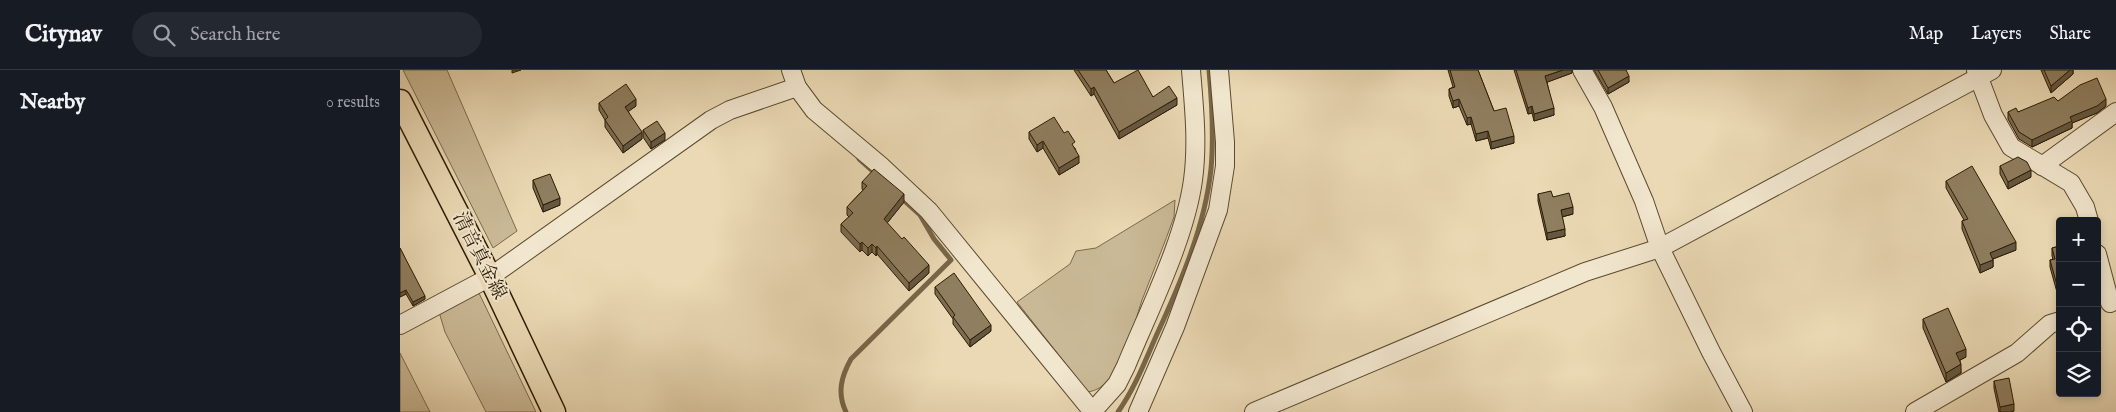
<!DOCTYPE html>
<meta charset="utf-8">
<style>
body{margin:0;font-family:"IM FELL English","Noto Serif JP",serif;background:#242831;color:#f1f3f6}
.controls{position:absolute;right:15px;bottom:15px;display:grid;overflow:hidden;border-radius:5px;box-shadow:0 2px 8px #0003}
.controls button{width:45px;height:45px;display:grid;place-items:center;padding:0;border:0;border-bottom:1px solid #363941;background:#171b24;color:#f1f3f6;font:25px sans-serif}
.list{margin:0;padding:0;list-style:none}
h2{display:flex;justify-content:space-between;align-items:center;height:65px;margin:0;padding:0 20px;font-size:21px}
h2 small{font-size:16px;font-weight:400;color:#9ea1a6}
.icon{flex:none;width:28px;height:28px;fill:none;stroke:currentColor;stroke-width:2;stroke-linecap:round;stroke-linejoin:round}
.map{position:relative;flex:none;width:1716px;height:342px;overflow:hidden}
header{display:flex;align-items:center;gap:30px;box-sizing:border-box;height:70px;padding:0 25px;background:#171b24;border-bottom:1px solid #363941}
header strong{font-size:24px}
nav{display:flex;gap:28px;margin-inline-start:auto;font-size:18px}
.search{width:350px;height:45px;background:#242831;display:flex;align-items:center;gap:12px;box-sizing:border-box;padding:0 18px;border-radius:28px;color:#9ea1a6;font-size:19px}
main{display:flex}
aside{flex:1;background:#171b24}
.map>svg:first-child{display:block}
.green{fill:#cab996;stroke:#7c6a4c}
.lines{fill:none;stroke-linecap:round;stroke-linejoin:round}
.stream{stroke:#786648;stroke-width:5}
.minor-casing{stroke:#5c4a2e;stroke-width:20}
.major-casing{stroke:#2d1b02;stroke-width:25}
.minor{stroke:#f1e6ce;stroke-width:18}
.major{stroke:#ead9b4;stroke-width:22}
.wall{fill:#7b6c52;stroke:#2d1b02}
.shaded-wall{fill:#645842;stroke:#2d1b02}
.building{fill:#8f7e5f;stroke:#2d1b02}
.labels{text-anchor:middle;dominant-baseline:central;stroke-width:4;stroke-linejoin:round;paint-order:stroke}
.street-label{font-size:19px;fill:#2d1b02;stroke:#f1e6ce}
</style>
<header>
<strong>Citynav</strong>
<div class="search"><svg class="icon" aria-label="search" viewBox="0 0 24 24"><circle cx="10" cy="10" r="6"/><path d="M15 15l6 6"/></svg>Search here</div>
<nav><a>Map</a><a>Layers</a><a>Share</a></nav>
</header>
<main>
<aside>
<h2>Nearby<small>0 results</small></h2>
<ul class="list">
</ul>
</aside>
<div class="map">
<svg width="1716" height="342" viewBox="0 0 1716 342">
<rect width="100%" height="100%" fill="#ead9b4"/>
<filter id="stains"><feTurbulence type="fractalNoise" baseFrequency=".004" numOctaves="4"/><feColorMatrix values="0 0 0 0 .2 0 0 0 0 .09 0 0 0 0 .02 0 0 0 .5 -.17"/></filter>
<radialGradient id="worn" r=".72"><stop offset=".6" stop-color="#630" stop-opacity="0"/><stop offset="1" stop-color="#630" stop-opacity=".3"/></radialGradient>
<g class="green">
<polygon points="3,0 47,0 117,161 93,178"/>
<path d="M 775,130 L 774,147 C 764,175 753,202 742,230 C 733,256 721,318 688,322 L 617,232 L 670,194 L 676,181 L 696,178 Z"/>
<polygon points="78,221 136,342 86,342 45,262 39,242"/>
<polygon points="0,283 30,342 0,342"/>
</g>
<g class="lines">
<g class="stream">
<polyline points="459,89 477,105"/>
<path d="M 446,342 C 437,323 441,307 451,289 L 551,190 L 534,169 L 520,145 L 499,126"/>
<path d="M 718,342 C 735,318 745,291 757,264 C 781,212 805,156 811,99 C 814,66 812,33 809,0"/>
</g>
<defs>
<g id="minor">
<polyline points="391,0 397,17 414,40 482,97 529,141 693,342"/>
<polyline points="1182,0 1203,37 1244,131 1260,178 1311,282 1343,342"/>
<polyline points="1576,0 1593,45 1611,77 1671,113 1685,137 1689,151"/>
<polyline points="1642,96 1716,42"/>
<polyline points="1697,184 1710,233"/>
<polyline points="0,255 90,207 311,50 330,40 397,17"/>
<path d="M 692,342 L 717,314 L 726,296 C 749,240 785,169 793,110 C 798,73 794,37 791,0"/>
<polyline points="738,342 775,257 818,140 825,96 825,72 819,0"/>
<polyline points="854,342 1185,202 1260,178 1592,0"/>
<polyline points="1515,342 1617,283 1650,254 1660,251"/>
</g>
<polyline id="major" points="0,31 90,207 154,342"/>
</defs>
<use href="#minor" class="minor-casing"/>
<use href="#major" class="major-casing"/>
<use href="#minor" class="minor"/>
<use href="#major" class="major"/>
</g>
<g class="wall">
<polygon points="674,0 706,0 714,13 777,35 719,69 694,24 691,26"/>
<polygon points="1048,0 1078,0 1094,41 1114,73 1091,79 1088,68 1076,71 1071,54 1067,55 1059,36 1053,38 1049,26 1049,19 1053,17"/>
<polygon points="1114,0 1172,0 1172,3 1147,12 1154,45 1134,51 1132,43 1128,44"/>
<polygon points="1194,0 1226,0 1229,12 1208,24"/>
<polygon points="1641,0 1673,0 1673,4 1651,23"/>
<polygon points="1658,31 1706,36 1697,43 1672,53 1672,58 1632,77 1619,69 1608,49 1608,42 1618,42"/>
<polygon points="199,33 236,36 228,41 242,69 223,83 205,57 205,50 199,40"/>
<polygon points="243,60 265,70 251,79 243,67"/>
<polygon points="629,62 675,78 679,93 659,105 643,78 637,82 629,69"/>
<polygon points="1600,96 1631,107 1608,119 1600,104"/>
<polygon points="133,110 160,135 143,142 133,118"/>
<polygon points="1546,111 1616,180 1593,189 1593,197 1580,203 1562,159 1562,151 1564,150 1546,118"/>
<polygon points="462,112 504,132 487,153 529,203 509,221 477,184 476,186 472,182 468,186 462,180 460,182 441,162 441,154 449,147 447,145 447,137 463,120 462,119"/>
<polygon points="1138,124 1153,127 1173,144 1162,147 1165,166 1147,170 1138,131"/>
<polygon points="1660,176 1660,233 1650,197 1650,190 1653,189 1652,186 1652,178"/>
<polygon points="0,178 25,229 13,236 6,224 0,227"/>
<polygon points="535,217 591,261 570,277 553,254 553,249 535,224"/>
<polygon points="1523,249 1566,287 1560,290 1561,303 1546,312 1523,258"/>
<polygon points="1594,311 1614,341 1610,342 1599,342 1594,318"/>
</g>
<g class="shaded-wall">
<polygon points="112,0 121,0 112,3"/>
<polygon points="1163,0 1172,0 1172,3 1145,13 1145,6"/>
<polygon points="1670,0 1673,0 1673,4 1651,23 1651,16"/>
<polygon points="1229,6 1229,12 1208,24 1208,18"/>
<polygon points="694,17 694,24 691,26 691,19"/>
<polygon points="777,28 777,35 719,69 719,62"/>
<polygon points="236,29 236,36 225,44 225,37"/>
<polygon points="1059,29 1059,36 1053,38 1053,31"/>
<polygon points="1706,29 1706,36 1697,43 1672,53 1672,58 1632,77 1632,70 1670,47"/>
<polygon points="1132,36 1132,43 1128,44 1128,38"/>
<polygon points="1154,38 1154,45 1134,51 1134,44"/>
<polygon points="1071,47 1071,54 1067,55 1067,48"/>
<polygon points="1088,61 1088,68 1076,71 1076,64"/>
<polygon points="242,62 242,69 223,83 223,76"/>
<polygon points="265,63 265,70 251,79 251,72"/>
<polygon points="1114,66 1114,73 1091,79 1091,72"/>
<polygon points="643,71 643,78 637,82 637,75"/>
<polygon points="679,86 679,93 659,105 659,98"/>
<polygon points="1631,100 1631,107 1608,119 1608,112"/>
<polygon points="504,124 504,132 484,157 484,149"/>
<polygon points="160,128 160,135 143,142 143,135"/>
<polygon points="1173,137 1173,144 1161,147 1161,140"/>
<polygon points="1165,159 1165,166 1147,170 1147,163"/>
<polygon points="462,172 462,180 460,182 460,174"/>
<polygon points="1616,172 1616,180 1590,190 1590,183"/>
<polygon points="472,174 472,182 468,186 468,178"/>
<polygon points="477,176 477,184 476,186 476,178"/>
<polygon points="1593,190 1593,197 1580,203 1580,195"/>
<polygon points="529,195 529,203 509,221 509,213"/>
<polygon points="6,220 6,224 0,227 0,223"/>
<polygon points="25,226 25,229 13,236 13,232"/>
<polygon points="591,255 591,261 570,277 570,270"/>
<polygon points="1566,279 1566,287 1556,292 1556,283"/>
<polygon points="1561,294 1561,303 1546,312 1546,303"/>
<polygon points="1614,334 1614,341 1610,342 1600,342 1600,337"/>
</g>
<g class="building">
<polygon points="678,0 706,0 714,13 738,0 753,27 769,16 777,28 719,62 694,17 691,19"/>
<polygon points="1050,0 1078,0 1094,41 1106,38 1114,66 1091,72 1088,61 1076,64 1071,47 1067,48 1059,29 1053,31 1049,19 1055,17"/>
<polygon points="1116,0 1163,0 1145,6 1154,38 1134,44 1132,36 1128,38"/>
<polygon points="1198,0 1226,0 1229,6 1208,18"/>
<polygon points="1644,0 1670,0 1651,16"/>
<polygon points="1697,8 1706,29 1697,36 1670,47 1672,51 1632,70 1619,62 1608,42 1616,38 1618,42 1654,27 1658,31 1680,15"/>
<polygon points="226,14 236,29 225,37 242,62 223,76 205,50 208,47 199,33"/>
<polygon points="654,47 664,63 668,61 675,72 672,74 679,86 659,98 643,71 637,75 629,62"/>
<polygon points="257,51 265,63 251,72 243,60"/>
<polygon points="1618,87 1627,92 1631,100 1608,112 1600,96"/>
<polygon points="1572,96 1616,172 1590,183 1593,190 1580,195 1562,151 1568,149 1546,111"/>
<polygon points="474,99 504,124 484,149 502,169 504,167 529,195 509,213 477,176 476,178 472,174 468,178 462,172 460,174 441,154 453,143 447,137 467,116 462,112"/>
<polygon points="150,104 160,128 143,135 133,110"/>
<polygon points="1151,121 1153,127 1169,123 1173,137 1161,140 1165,159 1147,163 1138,124"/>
<polygon points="1660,176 1660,226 1650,190 1655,189 1652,178"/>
<polygon points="0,178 25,226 13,232 6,220 0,223"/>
<polygon points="554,203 591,255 570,270 553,247 555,245 535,217"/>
<polygon points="1548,238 1566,279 1556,283 1561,294 1546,303 1523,249"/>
<polygon points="1609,308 1614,334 1600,337 1594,311"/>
</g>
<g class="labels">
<g class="street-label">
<text transform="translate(79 186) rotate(63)">清音真金線</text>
</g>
</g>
<rect width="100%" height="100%" filter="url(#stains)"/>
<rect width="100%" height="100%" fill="url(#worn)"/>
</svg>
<div class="controls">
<button>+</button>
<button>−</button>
<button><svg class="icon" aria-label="locate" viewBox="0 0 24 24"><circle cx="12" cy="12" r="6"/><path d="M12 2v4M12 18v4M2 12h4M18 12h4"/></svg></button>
<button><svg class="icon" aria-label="layers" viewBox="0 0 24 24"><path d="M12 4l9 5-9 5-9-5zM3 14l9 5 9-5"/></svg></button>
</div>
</div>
</main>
